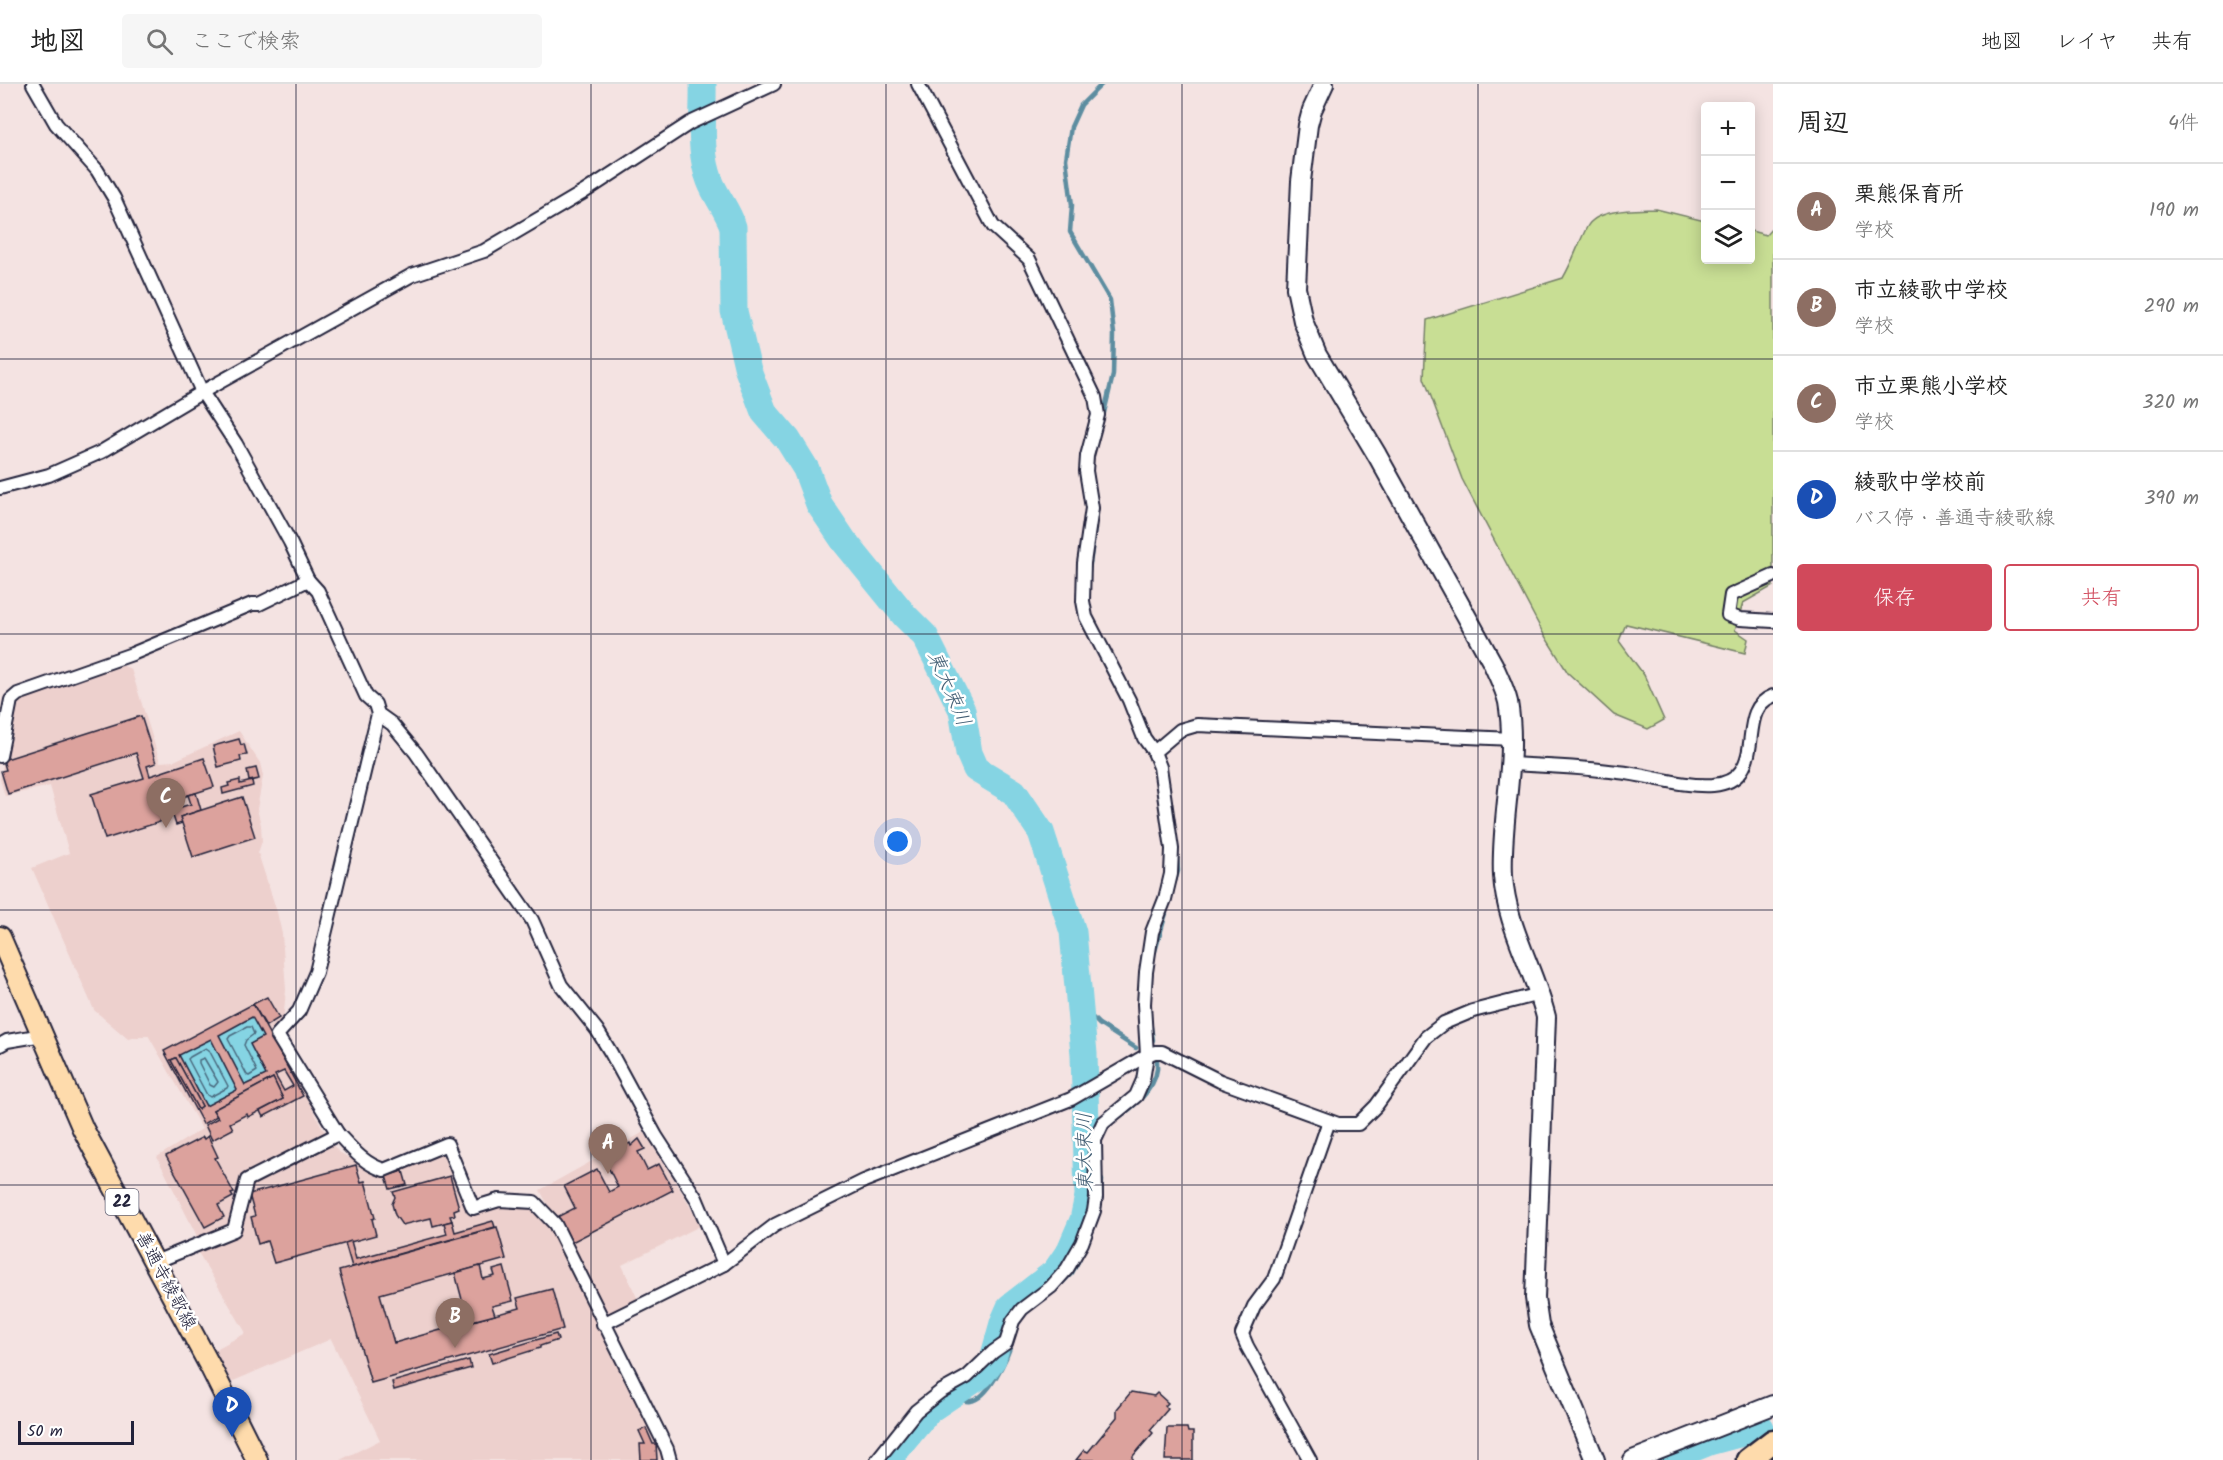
<!DOCTYPE html>
<html lang="ja">
<meta charset="utf-8">
<style>
body{margin:0;font-family:Kalam,"Klee One",sans-serif;background:#f6f6f6;color:#222}
.controls{position:absolute;right:18px;top:18px;display:grid;overflow:hidden;border-radius:6px;box-shadow:0 3px 15px #0003}
.controls button{width:54px;height:54px;display:grid;place-items:center;padding:0;border:0;border-bottom:2px solid #e0e0e0;background:#fff;color:#222;font:30px sans-serif}
.scale{position:absolute;left:18px;bottom:15px;width:116px;box-sizing:border-box;padding-left:6px;border:3px solid #22223b;border-top:0;font-size:16px;line-height:21px;white-space:nowrap;color:#22223b;-webkit-text-stroke:4px #fff;paint-order:stroke}
.you{position:absolute;left:898px;top:758px;width:21px;height:21px;margin:-15px;border:4px solid #fff;border-radius:50%;background:#1a73e8;box-shadow:0 0 0 9px #1a73e833}
.badge{display:grid;place-items:center;width:39px;height:39px;border-radius:50%;background:#d1495b;color:#fff;font-size:20px;font-weight:700}
.pin{position:absolute;translate:-50% -50px;filter:drop-shadow(0 2px 3px #0008)}
.pin::after{content:'';position:absolute;top:32px;width:21px;height:18px;background:inherit;clip-path:polygon(0 0,100% 0,50% 100%)}
.list{margin:0;padding:0;list-style:none}
h2{display:flex;justify-content:space-between;align-items:center;height:78px;margin:0;padding:0 24px;font-size:26px}
h2 small{font-size:20px;font-weight:400;color:#767676}
.list li{display:grid;grid-template-columns:39px 1fr auto;gap:18px;align-items:center;box-sizing:border-box;height:96px;padding:0 24px;border-top:2px solid #e0e0e0}
.list b{display:block;font-size:22px;white-space:nowrap}
.list p{margin:0;font-size:20px;white-space:nowrap;color:#767676}
.list em{font-size:20px;font-style:normal;color:#767676}
.actions{display:flex;gap:12px;padding:18px 24px}
.actions a{flex:1;padding:14px 0;border:2px solid #d1495b;border-radius:6px;text-align:center;font-size:21px;color:#d1495b}
.actions .main{background:#d1495b;color:#fff}
.icon{flex:none;width:33px;height:33px;fill:none;stroke:currentColor;stroke-width:2;stroke-linecap:round;stroke-linejoin:round}
.map{position:relative;flex:none;width:1773px;height:1376px;overflow:hidden}
header{display:flex;align-items:center;gap:36px;box-sizing:border-box;height:84px;padding:0 30px;background:#fff;border-bottom:2px solid #e0e0e0}
header strong{font-size:28px}
nav{display:flex;gap:33px;margin-inline-start:auto;font-size:21px}
.search{width:420px;height:54px;background:#f6f6f6;display:flex;align-items:center;gap:15px;box-sizing:border-box;padding:0 21px;border-radius:6px;color:#767676;font-size:22px}
main{display:flex}
aside{flex:1;background:#fff}
.map>svg:first-child{display:block}
.built{fill:#edd0cd}
.green{fill:#c8de94;stroke:#758068;stroke-width:1.5}
.water{fill:#85d4e3;stroke:#5d8da0;stroke-width:1.5}
.lines{fill:none;stroke-linecap:round;stroke-linejoin:round}
.shore{stroke:#4a697e;stroke-width:1.5}
.stream{stroke:#5d8da0;stroke-width:4.5}
.river{stroke:#85d4e3;stroke-width:27}
.building{fill:#dca29d;stroke:#22223b;stroke-width:1.5;fill-rule:evenodd}
.street-casing{stroke:#22223b;stroke-width:16}
.secondary-casing{stroke:#22223b;stroke-width:22}
.primary-casing{stroke:#22223b;stroke-width:24}
.highway-casing{stroke:#22223b;stroke-width:27}
.street{stroke:#fff;stroke-width:12}
.secondary{stroke:#fff;stroke-width:18}
.primary{stroke:#fedbac;stroke-width:20}
.highway{stroke:#fedbac;stroke-width:22}
.grid{fill:none;stroke:#22223b;stroke-width:1.5;stroke-opacity:0.55}
.labels{text-anchor:middle;dominant-baseline:central;stroke-width:5;stroke-linejoin:round;paint-order:stroke}
.shield{fill:#fff;stroke:#646476;stroke-width:1.5}
.shield-label{font-size:16px;font-weight:bold;fill:#22223b}
.street-label{font-size:18px;fill:#22223b;stroke:#fff}
.water-label{font-size:20px;font-style:italic;fill:#456076;stroke:#fff}
</style>
<header>
<strong>地図</strong>
<div class="search"><svg class="icon" aria-label="search" viewBox="0 0 24 24"><circle cx="10" cy="10" r="6"/><path d="M15 15l6 6"/></svg>ここで検索</div>
<nav><a>地図</a><a>レイヤ</a><a>共有</a></nav>
</header>
<main>
<div class="map">
<svg width="1773" height="1376" viewBox="0 0 1773 1376">
<rect width="100%" height="100%" fill="#f4e3e2"/>
<filter id="ink" filterUnits="userSpaceOnUse"><feTurbulence type="fractalNoise" baseFrequency=".0167" numOctaves="2"/><feDisplacementMap in="SourceGraphic" scale="12" xChannelSelector="R" yChannelSelector="G"/><feConvolveMatrix kernelMatrix="1 2 1 2 8 2 1 2 1" color-interpolation-filters="sRGB"/></filter>
<g filter="url(#ink)">
<g class="built">
<polygon points="119,580 131,585 160,678 174,677 239,647 260,679 263,692 257,725 261,741 262,757 258,769 277,828 282,850 286,906 283,938 270,945 330,1058 339,1068 368,1085 436,1068 448,1074 471,1129 501,1121 527,1123 551,1143 666,1376 340,1376 380,1356 331,1255 231,1298 214,1266 246,1249 199,1170 196,1150 157,1073 202,1045 148,951 128,955 94,926 32,784 69,769 50,702 5,712 0,695 16,616"/>
<polygon points="644,1048 686,1115 700,1142 622,1181 639,1218 606,1234 540,1106"/>
</g>
<path class="green" d="M 1656,125 L 1705,137 L 1706,176 L 1750,176 L 1751,147 L 1766,151 L 1773,143 L 1773,502 L 1743,519 L 1735,546 L 1748,555 L 1745,569 L 1626,540 L 1619,557 L 1644,591 L 1664,636 L 1648,645 L 1614,631 L 1568,589 L 1543,549 L 1462,395 L 1424,294 L 1427,236 L 1563,194 C 1573,177 1578,160 1587,143 C 1597,124 1637,126 1656,125 Z"/>
<g class="water">
<polygon points="252,933 263,953 250,960 266,991 245,1001 219,951"/>
<polygon points="211,955 237,1006 206,1022 179,971"/>
</g>
<g class="lines">
<g class="shore">
<polygon points="247,943 251,943 254,950 246,956 244,961 257,987 249,992 247,991 228,955 230,952"/>
<polygon points="206,964 209,966 228,1002 227,1004 210,1013 207,1011 188,975 190,973"/>
<polygon points="204,974 218,998 214,1003 210,1001 199,979 199,976"/>
</g>
<g class="stream">
<polyline points="1102,0 1081,21 1071,43 1066,75 1072,121 1070,148 1110,216 1114,250 1113,291 1103,333"/>
<polyline points="1089,487 1095,444"/>
<polyline points="1175,797 1178,787 1177,773"/>
<polyline points="1155,867 1166,829"/>
<polyline points="1080,921 1099,940 1136,964"/>
<polyline points="1151,943 1153,956"/>
<path d="M 1122,1031 C 1139,1019 1160,999 1157,977"/>
<polyline points="1101,1115 1102,1096"/>
<polyline points="1061,1200 1072,1189 1079,1176"/>
<path d="M 953,1310 C 958,1314 963,1318 970,1317 C 988,1316 1008,1273 1012,1257"/>
</g>
<g class="river">
<path d="M 703,0 C 704,32 698,66 710,97 C 716,113 728,126 733,143 L 734,227 L 748,286 L 764,328 L 788,356 L 806,385 L 819,420 L 844,457 L 905,532 L 925,552 L 962,626 L 969,669 L 976,685 L 1014,708 L 1041,748 L 1073,848 L 1084,970 L 1088,1112 L 1083,1136 L 1070,1166 L 1055,1188 L 1010,1223 L 1003,1239 L 993,1275 L 981,1291 L 929,1326 L 888,1376"/>
<polyline points="1665,1376 1709,1358 1761,1344"/>
</g>
</g>
<g class="building">
<polygon points="141,632 156,679 147,682 150,692 204,674 214,703 158,721 162,733 160,738 105,755 91,710 144,694 136,669 8,710 1,687 6,686 3,676"/>
<polygon points="239,655 241,661 244,660 247,671 240,672 241,677 218,683 213,662"/>
<polygon points="256,684 259,695 249,697 247,686"/>
<polygon points="240,696 240,700 252,697 253,702 223,710 222,704 229,702 228,699"/>
<polygon points="196,709 201,726 180,733 182,739 176,741 171,726 191,720 188,711"/>
<polygon points="242,713 255,753 193,773 180,733"/>
<polygon points="267,913 279,934 266,942 253,920"/>
<path d="M 253,920 L 303,1012 L 263,1033 L 260,1027 L 283,1015 L 273,994 L 213,1026 L 217,1032 L 203,1040 L 164,967 ZM 252,933 L 263,953 L 250,960 L 266,991 L 245,1001 L 219,951 ZM 211,955 L 237,1006 L 206,1022 L 179,971 ZM 176,974 L 202,1022 L 198,1025 L 171,976 ZM 284,987 L 293,1002 L 284,1007 L 275,991 Z"/>
<polygon points="176,974 202,1022 198,1025 171,976"/>
<polygon points="273,994 283,1015 248,1033 247,1030 230,1039 233,1045 212,1056 205,1041 218,1034 213,1026"/>
<polygon points="208,1052 218,1073 215,1074 234,1109 231,1110 233,1113 218,1121 224,1133 205,1143 166,1072 203,1053 204,1055"/>
<polygon points="639,1055 645,1065 638,1068 647,1086 659,1080 673,1106 570,1159 557,1133 575,1124 564,1102 597,1085 609,1108 618,1103 603,1073 630,1059 631,1062"/>
<polygon points="356,1081 361,1098 365,1097 375,1134 372,1135 376,1151 274,1179 267,1157 258,1160 251,1133 255,1132 249,1110"/>
<polygon points="403,1087 407,1101 390,1105 386,1092"/>
<polygon points="450,1092 459,1124 454,1126 455,1131 450,1132 452,1137 433,1142 431,1134 402,1141 395,1131 392,1120 395,1113 393,1108"/>
<polygon points="452,1137 455,1148 493,1137 495,1143 352,1183 345,1159 351,1157 356,1175 447,1150 444,1139"/>
<polygon points="497,1143 506,1175 380,1210 394,1259 520,1224 517,1214 552,1205 563,1245 371,1299 339,1187"/>
<polygon points="480,1182 483,1195 495,1192 493,1186 504,1183 513,1217 492,1222 495,1231 468,1238 455,1189"/>
<polygon points="556,1250 558,1256 540,1262 540,1264 492,1279 489,1270"/>
<polygon points="469,1276 471,1284 394,1306 392,1298"/>
<polygon points="1131,1308 1154,1312 1157,1309 1168,1319 1165,1322 1168,1325 1150,1346 1153,1349 1133,1372 1133,1376 1076,1376 1084,1366 1088,1368 1117,1333 1117,1325"/>
<polygon points="646,1344 653,1360 656,1360 657,1376 641,1376 640,1360 645,1360 639,1347"/>
<polygon points="1167,1344 1187,1344 1188,1348 1193,1348 1193,1376 1165,1376"/>
</g>
<g class="lines">
<defs>
<g id="street">
<polyline points="33,0 56,40 97,86 114,114 202,308 236,360 290,458 308,496 318,507 366,612 375,620 378,630 392,640 416,669 532,836 561,901 597,946 611,969 656,1052 696,1114 724,1180"/>
<polyline points="0,404 49,391 101,368 202,308 412,191 484,167 584,108 690,39 774,0"/>
<polyline points="1773,492 1731,511 1728,531 1740,535 1773,537"/>
<polyline points="1154,668 1180,646 1197,641 1513,655"/>
<polyline points="0,672 11,616 18,610 132,570 252,520 259,520 308,496"/>
<path d="M 1512,680 C 1547,682 1583,683 1618,688 C 1650,691 1681,703 1713,701 C 1724,700 1735,696 1741,687 C 1758,663 1742,624 1773,612"/>
<polyline points="0,961 7,957 43,951"/>
<polyline points="338,1050 277,951 299,927 316,888 378,630"/>
<path d="M 155,1178 L 234,1146 L 247,1096 L 338,1050 C 352,1065 364,1080 384,1086 L 447,1060 L 473,1124 L 499,1116 L 534,1118 L 555,1140 L 667,1365 L 670,1376"/>
<polyline points="603,1240 724,1180 775,1141 864,1097 1071,1015 1147,971 1155,968 1162,968 1220,997 1338,1040 1358,1040 1376,1022 1426,953 1444,939 1473,927 1540,910"/>
<polyline points="877,1376 916,1327 940,1308 967,1293 993,1268 1006,1259 1013,1237 1022,1225 1051,1203 1067,1185 1082,1159 1094,1127 1096,1113 1095,1056 1103,1039 1136,1012 1143,996 1147,971 1144,920 1146,888 1152,848 1165,815 1171,790 1172,765 1160,683 1154,668 1144,654 1129,616 1086,533 1083,517 1084,479 1092,424 1086,387 1087,372 1098,331 1095,313 1029,175 993,142 918,0"/>
<polyline points="1310,1376 1247,1262 1242,1250 1254,1222 1274,1195 1329,1037"/>
</g>
<g id="secondary">
<path d="M 1324,0 L 1312,26 L 1308,41 L 1301,97 L 1296,204 L 1303,237 L 1317,271 L 1377,371 L 1493,580 C 1498,592 1505,605 1508,618 C 1518,677 1500,734 1503,792 C 1506,841 1534,885 1546,933 L 1535,1214 L 1539,1241 L 1595,1376"/>
<polyline points="1633,1376 1773,1321"/>
</g>
<polyline id="primary" points="0,853 83,1045 211,1284 257,1376"/>
<polyline id="highway" points="1748,1376 1773,1357"/>
</defs>
<use href="#street" class="street-casing"/>
<use href="#secondary" class="secondary-casing"/>
<use href="#primary" class="primary-casing"/>
<use href="#highway" class="highway-casing"/>
<use href="#street" class="street"/>
<use href="#secondary" class="secondary"/>
<use href="#primary" class="primary"/>
<use href="#highway" class="highway"/>
</g>
</g>
<path class="grid" d="M 296,0 L 296,1376M 591,0 L 591,1376M 886,0 L 886,1376M 1182,0 L 1182,1376M 1478,0 L 1478,1376M 0,275 L 1773,275M 0,550 L 1773,550M 0,826 L 1773,826M 0,1101 L 1773,1101"/>
<g class="labels">
<rect class="shield" x="105.5" y="1105" width="33" height="26" rx="4.5"/>
<g class="shield-label">
<text x="122" y="1118">22</text>
</g>
<g class="street-label">
<text transform="translate(165 1197) rotate(62)">善通寺綾歌線</text>
</g>
<g class="water-label">
<text transform="translate(948 605) rotate(67)">東大束川</text>
<text transform="translate(1086 1068) rotate(-91)">東大束川</text>
</g>
</g>
</svg>
<div class="controls">
<button>+</button>
<button>−</button>
<button><svg class="icon" aria-label="layers" viewBox="0 0 24 24"><path d="M12 4l9 5-9 5-9-5zM3 14l9 5 9-5"/></svg></button>
</div>
<div class="scale">50 m</div>
<div class="you"></div>
<div class="pin badge" style="left:608px;top:1090px;background:#8d6e63">A</div>
<div class="pin badge" style="left:455px;top:1264px;background:#8d6e63">B</div>
<div class="pin badge" style="left:166px;top:744px;background:#8d6e63">C</div>
<div class="pin badge" style="left:232px;top:1353px;background:#1a4fb4">D</div>
</div>
<aside>
<h2>周辺<small>4件</small></h2>
<ul class="list">
<li><span class="badge" style="background:#8d6e63">A</span><div><b>栗熊保育所</b><p>学校</p></div><em>190 m</em></li>
<li><span class="badge" style="background:#8d6e63">B</span><div><b>市立綾歌中学校</b><p>学校</p></div><em>290 m</em></li>
<li><span class="badge" style="background:#8d6e63">C</span><div><b>市立栗熊小学校</b><p>学校</p></div><em>320 m</em></li>
<li><span class="badge" style="background:#1a4fb4">D</span><div><b>綾歌中学校前</b><p>バス停 · 善通寺綾歌線</p></div><em>390 m</em></li>
</ul>
<div class="actions"><a class="main">保存</a><a>共有</a></div>
</aside>
</main>
